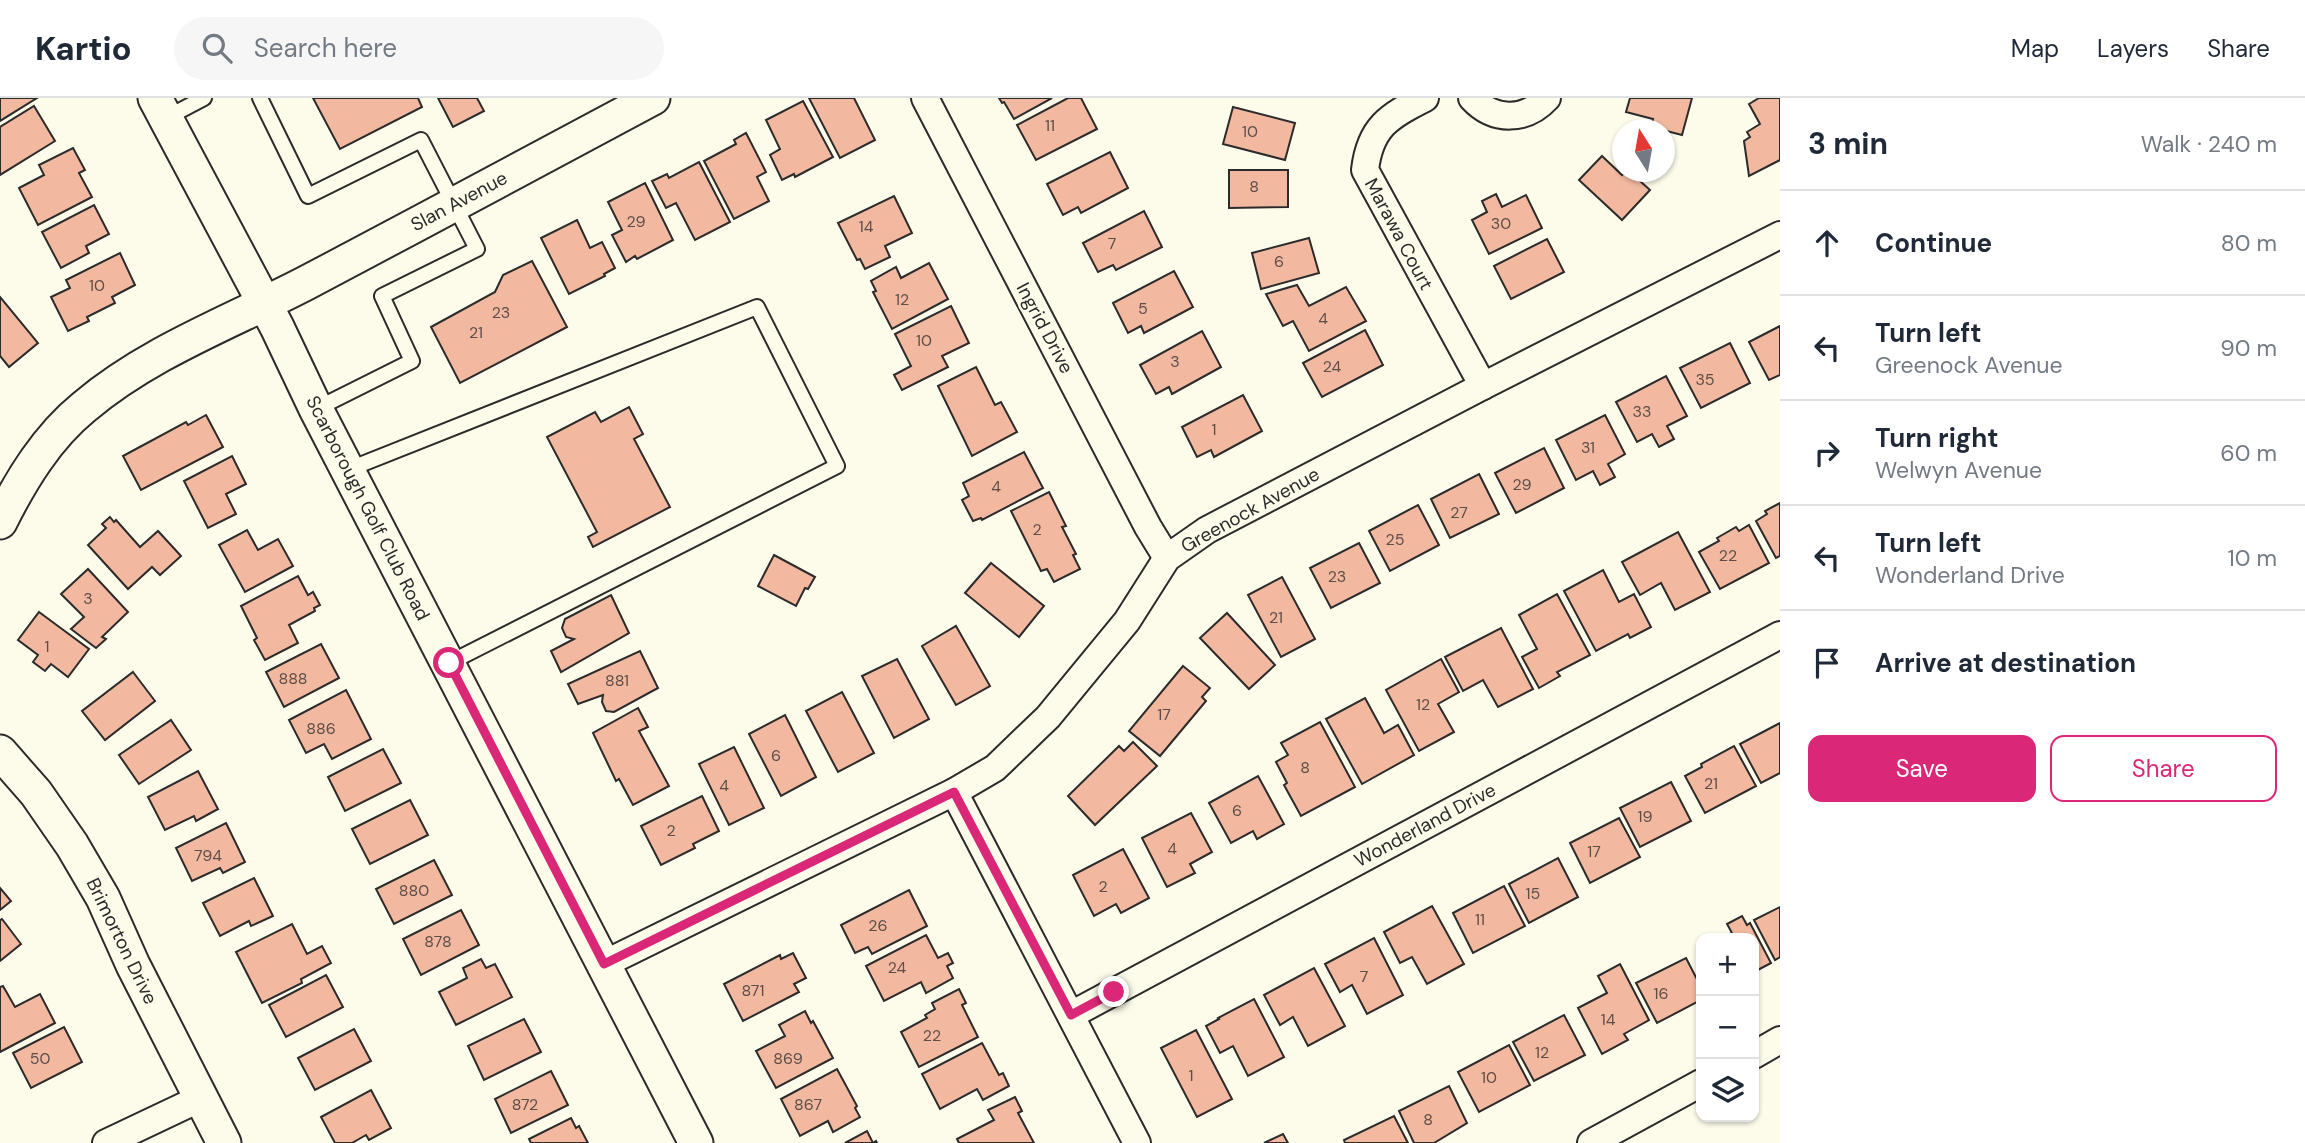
<!DOCTYPE html>
<meta charset="utf-8">
<style>
body{margin:0;font-family:"DM Sans",sans-serif;background:#f6f6f7;color:#1f2937}
.controls{position:absolute;right:21px;bottom:21px;display:grid;overflow:hidden;border-radius:14px;box-shadow:0 2px 5px #0004}
.controls button{width:63px;height:63px;display:grid;place-items:center;padding:0;border:0;border-bottom:2px solid #e0e1e3;background:#fff;color:#1f2937;font:35px sans-serif}
.compass{position:absolute;left:1612px;top:21px;width:63px;height:63px;border-radius:50%;background:#fff;box-shadow:0 2px 5px #0004;rotate:349deg}
.stop{position:absolute;width:21px;height:21px;margin:-16px;border:5px solid #db2777;border-radius:50%;background:#fff}
.stop.end{background:#db2777;border-color:#fff;box-shadow:0 2px 7px #0008}
.list{margin:0;padding:0;list-style:none}
h2{display:flex;justify-content:space-between;align-items:center;height:91px;margin:0;padding:0 28px;font-size:30px}
h2 small{font-size:23px;font-weight:400;color:#747a83}
.list li{display:grid;grid-template-columns:46px 1fr auto;gap:21px;align-items:center;box-sizing:border-box;height:105px;padding:0 28px;border-top:2px solid #e0e1e3}
.list b{display:block;font-size:26px;white-space:nowrap}
.list p{margin:0;font-size:23px;white-space:nowrap;color:#747a83}
.list em{font-size:23px;font-style:normal;color:#747a83}
.actions{display:flex;gap:14px;padding:21px 28px}
.actions a{flex:1;padding:16px 0;border:2px solid #db2777;border-radius:14px;text-align:center;font-size:24px;color:#db2777}
.actions .main{background:#db2777;color:#fff}
.icon{flex:none;width:38px;height:38px;fill:none;stroke:currentColor;stroke-width:2;stroke-linecap:round;stroke-linejoin:round}
.map{position:relative;flex:none;width:1780px;height:1045px;overflow:hidden}
header{display:flex;align-items:center;gap:42px;box-sizing:border-box;height:98px;padding:0 35px;background:#fff;border-bottom:2px solid #e0e1e3}
header strong{font-size:33px}
nav{display:flex;gap:38px;margin-inline-start:auto;font-size:24px}
.search{width:490px;height:63px;background:#f6f6f7;display:flex;align-items:center;gap:18px;box-sizing:border-box;padding:0 24px;border-radius:38px;color:#747a83;font-size:26px}
main{display:flex}
aside{flex:1;background:#fff}
.map>svg:first-child{display:block}
.building{fill:#f2b8a0;stroke:#2b2b2b;stroke-width:2}
.lines{fill:none;stroke-linecap:round;stroke-linejoin:round}
.service-casing{stroke:#2b2b2b;stroke-width:18}
.minor-casing{stroke:#2b2b2b;stroke-width:30}
.tertiary-casing{stroke:#2b2b2b;stroke-width:37}
.service{stroke:#fdfbea;stroke-width:14}
.minor{stroke:#fdfbea;stroke-width:26}
.tertiary{stroke:#fdfbea;stroke-width:33}
.route{stroke:#db2777;stroke-width:9}
.labels{text-anchor:middle;dominant-baseline:central;stroke-width:5;stroke-linejoin:round;paint-order:stroke}
.number-label{font-size:16px;fill:#5d4e48}
.street-label{font-size:19px;fill:#2b2b2b;stroke:#fdfbea}
</style>
<header>
<strong>Kartio</strong>
<div class="search"><svg class="icon" aria-label="search" viewBox="0 0 24 24"><circle cx="10" cy="10" r="6"/><path d="M15 15l6 6"/></svg>Search here</div>
<nav><a>Map</a><a>Layers</a><a>Share</a></nav>
</header>
<main>
<div class="map">
<svg width="1780" height="1045" viewBox="0 0 1780 1045">
<rect width="100%" height="100%" fill="#fdfbea"/>
<g class="building">
<polygon points="0,0 37,0 0,23"/>
<polygon points="313,0 418,0 422,9 340,51"/>
<polygon points="438,0 477,0 484,13 453,29"/>
<polygon points="809,0 854,0 875,42 840,60"/>
<polygon points="999,0 1052,0 1014,21 1004,4 1002,5"/>
<polygon points="1068,0 1081,0 1097,31 1036,62 1017,27"/>
<polygon points="1630,0 1692,0 1682,37 1651,29 1653,21 1626,14"/>
<polygon points="1759,0 1780,0 1780,62 1749,78 1744,43 1750,39 1747,34 1760,26 1749,6"/>
<polygon points="803,3 833,59 795,79 794,76 782,82 770,57 780,51 766,22"/>
<polygon points="34,8 55,43 0,77 0,29"/>
<polygon points="1233,9 1295,25 1285,62 1223,46"/>
<polygon points="746,35 766,74 757,79 769,103 734,121 704,63 736,46 734,42"/>
<polygon points="73,50 85,72 79,75 92,99 38,127 19,90 44,77 39,67"/>
<polygon points="1110,54 1128,90 1081,115 1078,109 1063,117 1047,86"/>
<polygon points="1602,58 1622,77 1625,74 1630,74 1650,92 1622,122 1579,82"/>
<polygon points="699,64 730,124 695,142 676,105 666,110 652,83 667,76 669,80"/>
<polygon points="1229,72 1288,72 1288,109 1229,110"/>
<polygon points="645,85 673,142 637,161 635,158 626,164 612,137 622,132 608,104"/>
<polygon points="1496,96 1502,109 1526,97 1542,130 1489,156 1472,122 1487,114 1482,103"/>
<polygon points="894,98 912,135 885,148 890,159 865,171 860,161 857,162 838,125"/>
<polygon points="94,107 109,136 86,148 89,155 61,170 42,134"/>
<polygon points="1144,113 1162,149 1116,172 1113,167 1098,174 1083,145"/>
<polygon points="577,122 590,150 602,144 615,170 604,176 605,178 569,196 541,140"/>
<polygon points="1309,140 1319,175 1261,191 1252,155"/>
<polygon points="1547,141 1564,174 1511,201 1494,168"/>
<polygon points="120,155 135,187 112,199 115,205 87,219 89,223 68,233 51,199 70,190 66,182"/>
<polygon points="532,163 567,229 460,285 431,229 495,194 503,177"/>
<polygon points="929,165 948,201 892,231 873,194 876,193 871,183 896,169 901,180"/>
<polygon points="1174,173 1193,209 1144,235 1141,228 1128,235 1113,205"/>
<polygon points="1297,187 1309,208 1346,189 1366,223 1309,253 1293,223 1283,228 1266,196"/>
<polygon points="0,199 38,245 9,269 0,258"/>
<polygon points="951,208 969,245 942,258 948,269 902,292 894,277 911,268 895,236"/>
<polygon points="1780,228 1780,277 1769,282 1749,244"/>
<polygon points="1365,232 1383,267 1322,299 1303,265"/>
<polygon points="1202,233 1221,269 1172,296 1169,289 1156,296 1140,267"/>
<polygon points="1730,245 1750,285 1701,310 1680,270"/>
<polygon points="976,269 995,307 1001,304 1017,334 972,358 938,288"/>
<polygon points="1666,278 1687,318 1667,328 1674,341 1659,349 1652,336 1637,344 1616,304"/>
<polygon points="1243,297 1262,333 1214,359 1211,352 1197,359 1182,329"/>
<polygon points="629,309 643,336 634,341 670,409 593,449 588,439 597,434 547,339 595,314 601,324"/>
<polygon points="206,317 223,349 141,392 123,358 186,324 188,327"/>
<polygon points="1605,317 1625,356 1608,366 1615,379 1600,387 1593,373 1576,382 1556,342"/>
<polygon points="1544,350 1564,390 1516,415 1495,375"/>
<polygon points="1024,354 1043,390 982,422 981,420 973,423 962,402 969,398 963,385"/>
<polygon points="232,358 246,386 226,396 236,416 208,430 184,383"/>
<polygon points="1479,376 1499,416 1450,440 1431,401"/>
<polygon points="1049,394 1066,428 1062,429 1076,456 1073,457 1080,471 1054,484 1047,471 1041,473 1011,413"/>
<polygon points="1780,405 1780,458 1776,460 1756,423 1767,416 1765,413"/>
<polygon points="1418,407 1439,447 1390,473 1369,433"/>
<polygon points="110,419 114,424 116,422 140,449 158,433 181,458 160,477 152,469 128,491 88,447 106,430 102,426"/>
<polygon points="1749,427 1769,465 1720,491 1699,454 1719,443 1717,440 1736,429 1739,433"/>
<polygon points="247,432 258,452 278,441 293,468 245,494 219,447"/>
<polygon points="1678,434 1710,494 1675,512 1661,485 1640,497 1622,464"/>
<polygon points="1359,445 1380,485 1331,510 1310,470"/>
<polygon points="774,457 815,479 808,491 805,490 796,508 758,488"/>
<polygon points="991,465 1044,508 1019,539 965,495"/>
<polygon points="88,471 128,514 102,539 106,541 96,550 71,531 84,519 61,496"/>
<polygon points="1603,472 1619,504 1634,496 1651,529 1630,540 1628,536 1596,553 1564,493"/>
<polygon points="298,478 308,497 313,494 320,507 314,510 315,513 289,527 298,545 265,562 254,542 257,540 241,508"/>
<polygon points="1282,479 1315,541 1281,559 1248,497"/>
<polygon points="1557,496 1590,557 1557,574 1560,578 1539,590 1522,559 1537,551 1519,517"/>
<polygon points="611,497 629,535 561,574 551,553 574,541 566,539 562,530 565,521"/>
<polygon points="39,514 89,551 68,579 51,566 45,573 33,564 38,557 18,542"/>
<polygon points="1227,515 1275,567 1249,591 1200,540"/>
<polygon points="956,528 990,588 956,607 922,548"/>
<polygon points="1501,530 1533,591 1498,609 1483,582 1463,593 1445,559"/>
<polygon points="321,546 339,580 284,609 266,574"/>
<polygon points="640,553 658,590 614,614 606,613 602,604 603,597 578,606 568,586"/>
<polygon points="897,561 929,621 894,640 862,578"/>
<polygon points="1441,561 1459,594 1438,606 1454,634 1419,653 1386,592"/>
<polygon points="1183,568 1210,590 1202,599 1206,603 1160,658 1129,633"/>
<polygon points="133,574 155,603 105,642 82,613"/>
<polygon points="346,592 371,641 332,661 324,646 306,655 289,622"/>
<polygon points="842,594 874,655 838,674 806,613"/>
<polygon points="1365,600 1384,635 1398,627 1414,657 1362,686 1326,621"/>
<polygon points="638,610 648,629 639,633 669,688 633,707 619,681 616,683 593,635"/>
<polygon points="785,617 816,679 781,698 749,636"/>
<polygon points="171,622 191,652 139,686 119,657"/>
<polygon points="1320,624 1355,689 1301,718 1284,687 1287,685 1276,664 1288,657 1281,645"/>
<polygon points="1780,625 1780,675 1761,685 1740,646"/>
<polygon points="1133,644 1157,668 1095,727 1068,698 1119,648 1124,653"/>
<polygon points="1734,648 1756,688 1705,715 1685,678 1702,669 1701,666"/>
<polygon points="734,649 764,710 729,727 699,666"/>
<polygon points="383,651 401,685 345,713 328,679"/>
<polygon points="198,673 218,711 196,723 194,718 165,732 148,699"/>
<polygon points="1258,678 1284,726 1257,741 1253,733 1231,745 1209,705"/>
<polygon points="1671,684 1691,723 1640,749 1620,710"/>
<polygon points="702,698 719,733 693,746 695,750 661,767 641,728"/>
<polygon points="410,702 428,737 370,766 352,731"/>
<polygon points="1191,715 1212,754 1190,766 1195,775 1167,789 1142,740"/>
<polygon points="1619,720 1640,759 1590,785 1570,745"/>
<polygon points="226,725 245,764 223,775 220,770 192,783 176,750"/>
<polygon points="1123,751 1149,800 1121,815 1116,806 1094,818 1073,777"/>
<polygon points="1558,760 1578,799 1529,825 1509,786"/>
<polygon points="434,762 452,797 394,826 376,791"/>
<polygon points="254,780 273,818 251,828 249,823 220,838 203,805"/>
<polygon points="1504,788 1525,828 1473,855 1453,815"/>
<polygon points="0,790 11,803 0,812"/>
<polygon points="909,792 927,828 872,856 868,849 855,855 841,827"/>
<polygon points="1432,808 1464,866 1427,886 1412,859 1400,865 1384,834"/>
<polygon points="1780,809 1780,859 1775,862 1754,822"/>
<polygon points="461,812 479,847 421,877 403,841"/>
<polygon points="1742,818 1747,827 1750,825 1771,865 1754,874 1754,840 1722,840 1732,835 1727,826"/>
<polygon points="2,821 21,846 0,863 0,822"/>
<polygon points="292,826 307,856 322,848 331,865 301,881 302,885 262,905 236,854"/>
<polygon points="926,837 938,860 948,855 953,865 947,868 953,880 926,895 921,884 884,903 866,868"/>
<polygon points="1374,840 1403,897 1367,916 1352,887 1340,894 1325,866"/>
<polygon points="793,855 806,880 794,886 799,894 743,923 724,886 780,857 781,861"/>
<polygon points="1686,860 1701,889 1701,902 1657,925 1636,885"/>
<polygon points="481,861 486,870 495,866 512,899 456,927 439,894 467,880 463,870"/>
<polygon points="1620,866 1649,922 1624,936 1628,942 1602,956 1578,910 1607,895 1598,878"/>
<polygon points="1314,870 1345,928 1308,948 1293,919 1280,927 1264,897"/>
<polygon points="326,877 343,909 286,939 269,907"/>
<polygon points="3,888 15,909 40,896 55,925 0,954 0,889"/>
<polygon points="959,891 966,905 962,907 978,939 919,969 901,934 927,920 925,917 935,911 932,905"/>
<polygon points="1254,901 1284,959 1248,978 1233,948 1220,955 1206,928 1219,921 1218,920"/>
<polygon points="805,913 811,925 813,923 833,960 776,990 756,953 785,938 779,927"/>
<polygon points="1564,917 1585,957 1534,983 1513,944"/>
<polygon points="524,921 541,954 484,982 468,948"/>
<polygon points="64,929 82,964 31,990 13,955"/>
<polygon points="354,931 371,963 315,992 298,960"/>
<polygon points="1196,932 1232,1001 1197,1019 1161,950"/>
<polygon points="982,945 999,977 1003,975 1009,988 983,1002 977,991 940,1011 922,976"/>
<polygon points="1509,947 1530,987 1479,1014 1458,974"/>
<polygon points="837,971 857,1008 855,1010 860,1019 833,1034 828,1023 800,1038 781,1001"/>
<polygon points="551,973 568,1007 511,1035 495,1001"/>
<polygon points="1449,988 1467,1025 1434,1045 1414,1045 1399,1013"/>
<polygon points="371,992 391,1030 369,1042 366,1037 352,1045 335,1045 321,1019"/>
<polygon points="1015,999 1022,1013 1018,1015 1034,1045 959,1045 957,1041 994,1022 988,1012"/>
<polygon points="1394,1018 1408,1045 1345,1045 1344,1042"/>
<polygon points="571,1020 576,1030 579,1028 588,1045 531,1045 529,1041"/>
<polygon points="867,1033 873,1045 876,1043 877,1045 845,1045"/>
<polygon points="1283,1036 1288,1045 1264,1045"/>
</g>
<g class="lines">
<defs>
<g id="service">
<polyline points="260,0 308,98 421,42 477,151 382,198 412,263 316,311"/>
<polyline points="166,20 204,0"/>
<polyline points="347,372 757,209 837,368 449,565"/>
</g>
<g id="minor">
<polyline points="925,0 1148,429 1167,460"/>
<path d="M 1425,0 C 1389,18 1370,29 1365,72 L 1483,288"/>
<path d="M 1472,0 C 1494,24 1526,23 1547,0"/>
<polyline points="954,694 1137,1045"/>
<polyline points="604,866 954,694 995,670 1048,619 1127,523 1167,460 1207,432 1483,288 1780,137"/>
<polyline points="1071,917 1780,537"/>
<polyline points="1754,957 1780,942"/>
<polyline points="106,1045 201,1000"/>
<polyline points="1591,1045 1701,985"/>
</g>
<g id="tertiary">
<polyline points="155,0 277,229 316,311 696,1045"/>
<path d="M 0,424 C 21,382 47,339 84,309 C 149,254 231,224 306,185 C 422,124 537,62 653,0"/>
<polyline points="0,654 36,695 72,747 103,800 133,867 224,1045"/>
</g>
</defs>
<use href="#service" class="service-casing"/>
<use href="#minor" class="minor-casing"/>
<use href="#tertiary" class="tertiary-casing"/>
<use href="#service" class="service"/>
<use href="#minor" class="minor"/>
<use href="#tertiary" class="tertiary"/>
</g>
<g class="lines">
<polyline class="route" points="449,565 604,866 954,694 1071,917 1114,894"/>
</g>
<g class="labels">
<g class="number-label">
<text x="1050" y="27">11</text>
<text x="1250" y="33">10</text>
<text x="1254" y="88">8</text>
<text x="636" y="123">29</text>
<text x="1501" y="125">30</text>
<text x="866" y="128">14</text>
<text x="1112" y="145">7</text>
<text x="1279" y="163">6</text>
<text x="97" y="187">10</text>
<text x="902" y="201">12</text>
<text x="1143" y="210">5</text>
<text x="501" y="214">23</text>
<text x="1323" y="220">4</text>
<text x="476" y="234">21</text>
<text x="924" y="242">10</text>
<text x="1175" y="263">3</text>
<text x="1332" y="268">24</text>
<text x="1705" y="281">35</text>
<text x="1642" y="313">33</text>
<text x="1214" y="331">1</text>
<text x="1588" y="349">31</text>
<text x="1522" y="386">29</text>
<text x="996" y="388">4</text>
<text x="1459" y="414">27</text>
<text x="1037" y="431">2</text>
<text x="1395" y="441">25</text>
<text x="1728" y="457">22</text>
<text x="1337" y="478">23</text>
<text x="88" y="500">3</text>
<text x="1276" y="519">21</text>
<text x="47" y="548">1</text>
<text x="293" y="580">888</text>
<text x="617" y="582">881</text>
<text x="1423" y="606">12</text>
<text x="1164" y="616">17</text>
<text x="321" y="630">886</text>
<text x="776" y="657">6</text>
<text x="1305" y="669">8</text>
<text x="1711" y="685">21</text>
<text x="724" y="687">4</text>
<text x="1237" y="712">6</text>
<text x="1645" y="718">19</text>
<text x="671" y="732">2</text>
<text x="1172" y="750">4</text>
<text x="1594" y="753">17</text>
<text x="208" y="757">794</text>
<text x="1103" y="788">2</text>
<text x="414" y="792">880</text>
<text x="1533" y="795">15</text>
<text x="1480" y="821">11</text>
<text x="878" y="827">26</text>
<text x="438" y="843">878</text>
<text x="897" y="869">24</text>
<text x="1364" y="878">7</text>
<text x="753" y="892">871</text>
<text x="1661" y="895">16</text>
<text x="1608" y="921">14</text>
<text x="932" y="937">22</text>
<text x="1542" y="954">12</text>
<text x="40" y="960">50</text>
<text x="788" y="960">869</text>
<text x="1191" y="977">1</text>
<text x="1489" y="979">10</text>
<text x="525" y="1006">872</text>
<text x="808" y="1006">867</text>
<text x="1428" y="1021">8</text>
</g>
<g class="street-label">
<text transform="translate(459 103) rotate(-28)">Slan Avenue</text>
<text transform="translate(1399 136) rotate(62)">Marawa Court</text>
<text transform="translate(1045 230) rotate(62)">Ingrid Drive</text>
<text transform="translate(368 410) rotate(63)">Scarborough Golf Club Road</text>
<text transform="translate(1250 412) rotate(-29)">Greenock Avenue</text>
<text transform="translate(1425 727) rotate(-28)">Wonderland Drive</text>
<text transform="translate(122 843) rotate(64)">Brimorton Drive</text>
</g>
</g>
</svg>
<div class="controls">
<button>+</button>
<button>−</button>
<button><svg class="icon" aria-label="layers" viewBox="0 0 24 24"><path d="M12 4l9 5-9 5-9-5zM3 14l9 5 9-5"/></svg></button>
</div>
<svg class="compass" viewBox="-18 -18 36 36"><path d="M0-13l5 13h-10z" fill="#e53935"/><path d="M0 13l5-13h-10z" fill="#747a83"/></svg>
<div class="stop" style="left:449px;top:565px"></div>
<div class="stop end" style="left:1114px;top:894px"></div>
</div>
<aside>
<h2>3 min<small>Walk · 240 m</small></h2>
<ul class="list">
<li><svg class="icon" aria-label="ahead" viewBox="0 0 24 24"><path d="M12 20V5M6 11l6-6 6 6"/></svg><div><b>Continue</b></div><em>80 m</em></li>
<li><svg class="icon" aria-label="left" viewBox="0 0 24 24"><path d="M17 20v-9H6M10 6l-5 5 5 5"/></svg><div><b>Turn left</b><p>Greenock Avenue</p></div><em>90 m</em></li>
<li><svg class="icon" aria-label="right" viewBox="0 0 24 24"><path d="M7 20v-9h11M14 6l5 5-5 5"/></svg><div><b>Turn right</b><p>Welwyn Avenue</p></div><em>60 m</em></li>
<li><svg class="icon" aria-label="left" viewBox="0 0 24 24"><path d="M17 20v-9H6M10 6l-5 5 5 5"/></svg><div><b>Turn left</b><p>Wonderland Drive</p></div><em>10 m</em></li>
<li><svg class="icon" aria-label="arrive" viewBox="0 0 24 24"><path d="M6 21V4h12l-3 4 3 4H6"/></svg><div><b>Arrive at destination</b></div></li>
</ul>
<div class="actions"><a class="main">Save</a><a>Share</a></div>
</aside>
</main>
